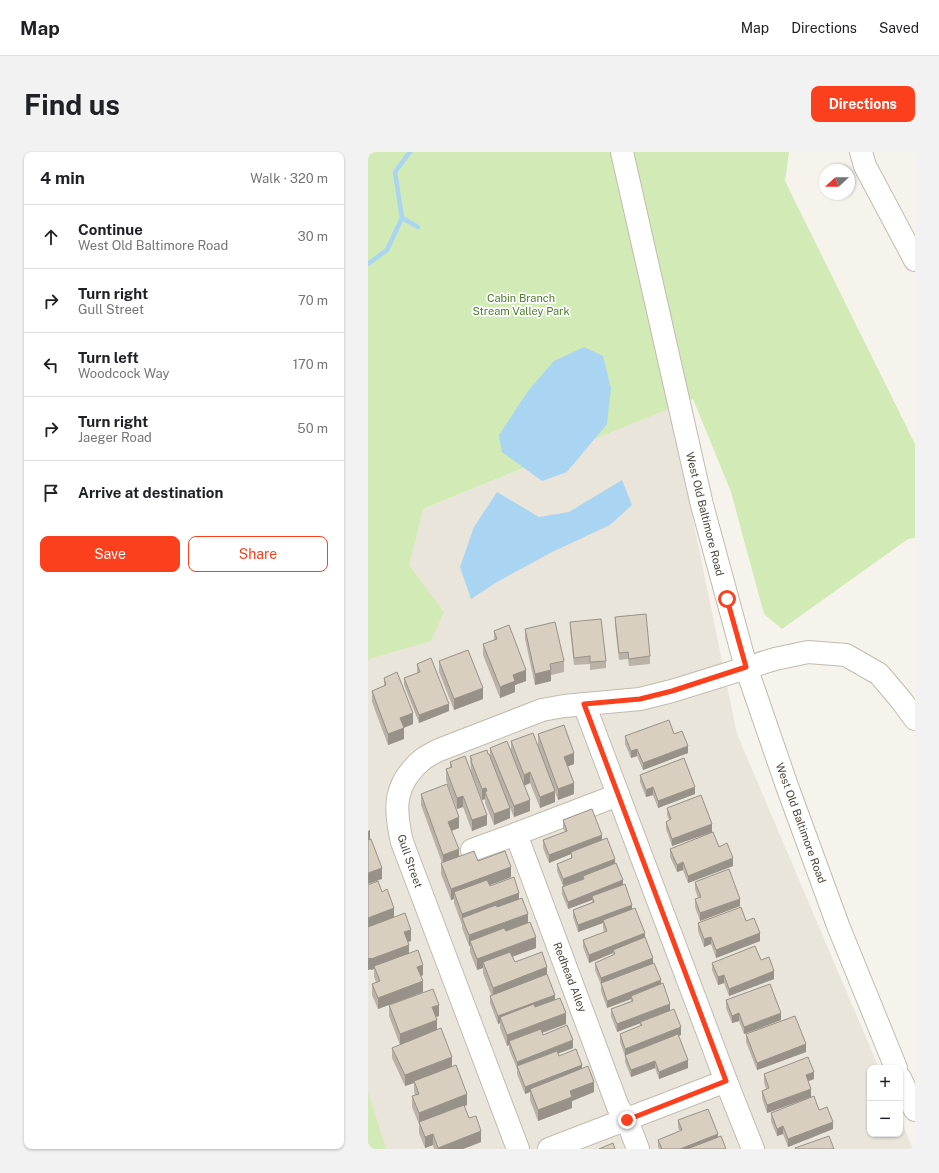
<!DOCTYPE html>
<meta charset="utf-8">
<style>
body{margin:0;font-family:"Public Sans",sans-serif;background:#f2f2f2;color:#202124}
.controls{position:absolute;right:12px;bottom:12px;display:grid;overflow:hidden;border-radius:8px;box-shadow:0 1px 3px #0004}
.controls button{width:36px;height:36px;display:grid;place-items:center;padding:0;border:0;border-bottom:1px solid #e0e0e0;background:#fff;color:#202124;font:20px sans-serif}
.compass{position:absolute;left:451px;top:12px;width:36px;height:36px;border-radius:50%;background:#fff;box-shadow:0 1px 3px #0004;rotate:248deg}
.stop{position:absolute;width:12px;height:12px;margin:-9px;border:3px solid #fc3f1d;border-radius:50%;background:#fff}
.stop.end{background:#fc3f1d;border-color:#fff;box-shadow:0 1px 4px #0008}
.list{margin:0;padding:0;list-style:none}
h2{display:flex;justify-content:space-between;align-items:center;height:52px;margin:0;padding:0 16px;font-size:17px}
h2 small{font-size:13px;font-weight:400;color:#757577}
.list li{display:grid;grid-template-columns:26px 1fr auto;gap:12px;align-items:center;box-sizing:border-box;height:64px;padding:0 16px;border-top:1px solid #e0e0e0}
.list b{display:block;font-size:15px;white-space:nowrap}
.list p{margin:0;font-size:13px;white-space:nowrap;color:#757577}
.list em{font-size:13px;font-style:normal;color:#757577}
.actions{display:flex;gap:8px;padding:12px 16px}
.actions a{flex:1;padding:9px 0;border:1px solid #fc3f1d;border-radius:8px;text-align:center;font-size:14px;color:#fc3f1d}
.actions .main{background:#fc3f1d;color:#fff}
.icon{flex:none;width:22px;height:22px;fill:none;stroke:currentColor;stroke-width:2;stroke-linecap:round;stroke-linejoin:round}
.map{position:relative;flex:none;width:547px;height:997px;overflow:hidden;border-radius:8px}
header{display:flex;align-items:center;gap:24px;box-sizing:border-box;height:56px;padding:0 20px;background:#fff;border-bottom:1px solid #e0e0e0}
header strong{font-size:19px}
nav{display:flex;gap:22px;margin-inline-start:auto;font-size:14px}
.intro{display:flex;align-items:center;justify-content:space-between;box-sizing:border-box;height:96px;padding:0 24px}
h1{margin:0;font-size:28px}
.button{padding:10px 18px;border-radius:8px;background:#fc3f1d;color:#fff;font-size:14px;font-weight:700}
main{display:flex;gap:24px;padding:0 24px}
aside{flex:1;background:#fff;border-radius:8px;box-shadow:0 1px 3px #0004}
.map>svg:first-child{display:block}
.residential{fill:#eae5da}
.green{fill:#d2eab5}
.water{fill:#a9d4f2}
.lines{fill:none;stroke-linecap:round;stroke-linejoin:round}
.stream{stroke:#a9d4f2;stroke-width:4.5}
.minor-casing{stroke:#c2bbae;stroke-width:24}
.minor{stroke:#fff;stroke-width:22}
.wall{fill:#bab2a6}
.shaded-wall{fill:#979187}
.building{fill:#d8cfc1;stroke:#979187}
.route{stroke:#fc3f1d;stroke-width:5}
.labels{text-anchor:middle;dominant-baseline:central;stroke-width:3.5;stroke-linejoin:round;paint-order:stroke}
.park-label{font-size:11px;fill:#4a7f2a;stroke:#fff}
.street-label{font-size:11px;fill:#4b4439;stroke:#fff}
</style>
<header>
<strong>Map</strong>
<nav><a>Map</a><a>Directions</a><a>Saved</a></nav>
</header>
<div class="intro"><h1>Find us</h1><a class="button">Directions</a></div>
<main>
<aside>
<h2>4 min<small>Walk · 320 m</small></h2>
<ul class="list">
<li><svg class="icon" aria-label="ahead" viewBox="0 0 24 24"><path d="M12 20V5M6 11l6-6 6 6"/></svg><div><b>Continue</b><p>West Old Baltimore Road</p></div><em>30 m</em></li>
<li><svg class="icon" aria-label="right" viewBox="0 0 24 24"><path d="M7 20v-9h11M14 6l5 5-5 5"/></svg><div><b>Turn right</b><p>Gull Street</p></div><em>70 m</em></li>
<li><svg class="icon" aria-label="left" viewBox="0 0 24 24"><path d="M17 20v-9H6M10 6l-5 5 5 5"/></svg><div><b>Turn left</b><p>Woodcock Way</p></div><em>170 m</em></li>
<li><svg class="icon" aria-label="right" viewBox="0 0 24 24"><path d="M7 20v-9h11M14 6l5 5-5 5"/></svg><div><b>Turn right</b><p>Jaeger Road</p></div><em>50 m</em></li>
<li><svg class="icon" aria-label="arrive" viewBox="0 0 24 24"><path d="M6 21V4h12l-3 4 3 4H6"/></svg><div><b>Arrive at destination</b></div></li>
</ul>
<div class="actions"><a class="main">Save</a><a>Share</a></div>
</aside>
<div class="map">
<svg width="547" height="997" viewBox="0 0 547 997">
<rect width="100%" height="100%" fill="#f6f3ec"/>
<polygon class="residential" points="302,256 369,582 511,916 502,916 502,982 532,982 532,966 545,997 0,997 0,510 6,484 0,380"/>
<g class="green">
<polygon points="0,0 421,0 417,29 547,292 547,386 540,387 414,477 396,462 363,340 325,247 55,357 41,413 76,460 63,489 1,507 0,510"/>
<polygon points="0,940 18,997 0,997"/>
</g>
<g class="water">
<polygon points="216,195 235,204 243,236 239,272 199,320 174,329 134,300 131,283 160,239 186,209"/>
<polygon points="254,328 264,353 242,373 184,400 129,430 103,447 92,415 106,375 129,340 171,365 201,360"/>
</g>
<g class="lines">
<g class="stream">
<polyline points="34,66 50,75"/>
<polyline points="0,112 19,98 34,66 27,20 42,0"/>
</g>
<defs>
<g id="minor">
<polyline points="254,0 334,353 378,515 419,634 471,776 528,916"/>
<polyline points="493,0 497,14 547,108"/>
<polyline points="216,552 358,929 385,997"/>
<polyline points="250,643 148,682 250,955 259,968 270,997"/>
<polyline points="104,698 148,682"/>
<polyline points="532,926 547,958"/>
<path d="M 150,997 L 34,690 C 26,656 25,632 55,607 C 59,604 65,601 71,598 L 174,558 L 196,554 L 272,547 L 304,539 L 407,507 L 440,500 L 478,503 L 511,522 L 533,548 L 547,567"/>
<polyline points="181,997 358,929"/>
</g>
</defs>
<use href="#minor" class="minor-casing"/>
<use href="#minor" class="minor"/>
</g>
<g class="wall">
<polygon points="247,465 282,504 282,512 261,514 260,507 251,508 247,473"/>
<polygon points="202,470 238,509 238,516 222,518 222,512 206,513 202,477"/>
<polygon points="157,477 196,509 196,520 183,523 183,529 167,533 157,487"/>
<polygon points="126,479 158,529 147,533 147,540 132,546 115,503 115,492 126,488"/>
<polygon points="71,509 115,547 86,558 71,520"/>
<polygon points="49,512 81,559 51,571 36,533 36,526 49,521"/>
<polygon points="16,526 45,572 36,576 36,587 20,593 4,550 4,539 16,534"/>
<polygon points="170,582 206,612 200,614 206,642 190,648 187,640 187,650 172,656 162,631 156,633 162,659 146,665 142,656 142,666 126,673 117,651 117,647 114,648 103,620 102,604 120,602 122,605 122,596 143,600 143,589 170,593"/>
<polygon points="306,582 320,601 275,618 269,604 263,606 257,592 257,584"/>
<polygon points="82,610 119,673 104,679 95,655 89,657 78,628 78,617 82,616"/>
<polygon points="272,623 327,642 290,656 285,643 278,645 272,630"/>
<polygon points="53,642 91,676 84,679 91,704 110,709 143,725 122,733 122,734 151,747 168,796 144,804 147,810 179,823 187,848 198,872 174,880 175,883 205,896 190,901 191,904 214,916 226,940 204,949 204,956 170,969 162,948 162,940 157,942 149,922 149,917 141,897 141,893 139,894 132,876 132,871 130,872 122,851 122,844 123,843 115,821 115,816 109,818 102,800 102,794 101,794 94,776 94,773 86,751 86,747 83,748 73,722 73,711 74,711 53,653"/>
<polygon points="299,656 344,680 304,694 298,677 298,670 301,668 299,663"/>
<polygon points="195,668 234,688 247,711 264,757 277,786 285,811 302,859 313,883 310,884 320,916 291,927 287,916 263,925 257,910 257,904 252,890 252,882 272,874 272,871 249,880 243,864 243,857 263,849 263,847 239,856 233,839 233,833 227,818 227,811 245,803 245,801 221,811 215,795 215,788 236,780 235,776 235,771 210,780 205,765 205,758 224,750 224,748 200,757 194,742 194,735 215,727 195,734 189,719 189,712 203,706 203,702 181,711 175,696 175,688 197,680 195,676"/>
<polygon points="351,695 365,714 320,731 315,718 309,720 302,705 302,697"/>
<polygon points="327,730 372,754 332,769 327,755 327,747 330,746 327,737"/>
<polygon points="0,733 14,740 26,765 43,789 40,790 41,801 55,823 53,824 55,840 10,857 4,843 4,832 8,830 6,825 6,817 3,818 3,817 0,818"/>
<polygon points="378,769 392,789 348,806 343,792 336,795 330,779 330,771"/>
<polygon points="393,808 406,827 361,844 356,831 350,833 344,818 344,811"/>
<polygon points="358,848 413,868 376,882 371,869 364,871 358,856"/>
<polygon points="21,853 71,864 68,865 69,878 84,915 99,953 96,954 101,966 113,990 95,997 66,997 65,993 57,996 51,981 51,972 44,955 44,944 47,943 46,940 46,931 37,934 24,906 24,896 32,893 21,864"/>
<polygon points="378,882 438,900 389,918 378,890"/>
<polygon points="396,922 446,927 440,929 443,945 399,961 394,946 394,939 398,937 396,930"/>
<polygon points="451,958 465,977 420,995 415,982 409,984 403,969 403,961"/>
<polygon points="310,968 350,986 358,997 291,997 290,995 290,988 312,979 310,976"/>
</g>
<g class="shaded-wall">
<polygon points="158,518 158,529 147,533 147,540 132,546 132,535 145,523"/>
<polygon points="183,518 183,529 167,533 167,522"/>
<polygon points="115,536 115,547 86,558 86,547"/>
<polygon points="81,552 81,559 51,571 51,563"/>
<polygon points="45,561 45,572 32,577 32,566"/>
<polygon points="36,576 36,587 20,593 20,582"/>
<polygon points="320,594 320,601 275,618 275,611"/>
<polygon points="269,597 269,604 263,606 263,599"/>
<polygon points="206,601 206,612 196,616 196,605"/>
<polygon points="162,620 162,631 156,634 156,623"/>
<polygon points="206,631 206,642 190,648 190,637"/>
<polygon points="285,635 285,643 278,645 278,638"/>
<polygon points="327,635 327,642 290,656 290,649"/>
<polygon points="118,636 117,647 114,648 114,637"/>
<polygon points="187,639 187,650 172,656 172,645"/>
<polygon points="95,644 95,655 89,657 89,646"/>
<polygon points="162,648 162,659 146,665 146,654"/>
<polygon points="142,656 142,666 126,673 126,662"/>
<polygon points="119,663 119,673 104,679 104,668"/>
<polygon points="91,665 91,676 80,680 80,670"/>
<polygon points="344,672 344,680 304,694 304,687"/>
<polygon points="2,678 2,689 0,690 0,679"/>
<polygon points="234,683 234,690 203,700 203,702 181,711 181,703"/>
<polygon points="91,697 91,708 75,713 75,703"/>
<polygon points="365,706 365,714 320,731 320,724"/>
<polygon points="247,707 247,714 215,724 215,727 195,734 195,727"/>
<polygon points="315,710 315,718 309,720 309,713"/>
<polygon points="143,715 143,725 88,746 86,740 86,747 83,748 83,737"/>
<polygon points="14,716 14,727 0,732 0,721"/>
<polygon points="255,728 255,736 224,744 224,748 200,757 200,750"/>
<polygon points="151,741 151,751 94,766 94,762"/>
<polygon points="372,747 372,754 332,769 332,761"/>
<polygon points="264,753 264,760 235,768 235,771 210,780 210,773"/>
<polygon points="26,756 26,767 0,777 0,766"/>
<polygon points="160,762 160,773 102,789 102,794 101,794 101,783"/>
<polygon points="43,778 43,789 36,791 36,780"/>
<polygon points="277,781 277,789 245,798 245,801 221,811 221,803"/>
<polygon points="392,781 392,789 348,806 348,798"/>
<polygon points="168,785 168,796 117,815 115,810 115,816 109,818 109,807"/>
<polygon points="343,785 343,792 336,795 336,787"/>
<polygon points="41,793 41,803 6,814 6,817 3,818 3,807"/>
<polygon points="3,806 3,817 0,818 0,807"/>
<polygon points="285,806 285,813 233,831 233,826"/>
<polygon points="55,813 55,823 49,826 49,815"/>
<polygon points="179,815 179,826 125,847 125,836"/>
<polygon points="406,819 406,827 361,844 361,837"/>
<polygon points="356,823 356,831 350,833 350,825"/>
<polygon points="293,828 293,835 263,844 263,847 239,856 239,849"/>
<polygon points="55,829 55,840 10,857 10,846"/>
<polygon points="187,843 187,850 132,865 132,871 130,872 130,864"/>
<polygon points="302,852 302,860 249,880 249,872"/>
<polygon points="71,853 71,864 64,866 64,855"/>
<polygon points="198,861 198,872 142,893 141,889 141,893 139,894 139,883"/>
<polygon points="371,861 371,869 364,871 364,864"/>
<polygon points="413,861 413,868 376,882 376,875"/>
<polygon points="69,868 69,879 32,893 32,882"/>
<polygon points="313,875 313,883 258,904 257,903 257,904 257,897"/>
<polygon points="205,888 205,896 150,917 149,914 149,917 149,910"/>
<polygon points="438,892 438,900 389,918 389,911"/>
<polygon points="84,905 84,916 46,929 46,931 37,934 37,923"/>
<polygon points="320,908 320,916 291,927 291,920"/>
<polygon points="287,909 287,916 263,925 263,918"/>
<polygon points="214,913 214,921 162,937 162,940 157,942 157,935"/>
<polygon points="446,920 446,927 438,930 438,923"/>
<polygon points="226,930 226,940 204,949 204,956 170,969 170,958 202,939"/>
<polygon points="443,937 443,945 399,961 399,953"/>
<polygon points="99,942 99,953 51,972 51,961"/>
<polygon points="465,970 465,977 420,995 420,987"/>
<polygon points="415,974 415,982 409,984 409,977"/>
<polygon points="113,979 113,990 95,997 70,997 70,996"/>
<polygon points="65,982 65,993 57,996 57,985"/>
<polygon points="350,982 350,990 332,997 312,997"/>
</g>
<g class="building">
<polygon points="278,462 282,504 261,507 260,500 251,501 247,465"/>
<polygon points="233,467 238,509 222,510 222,504 206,506 202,470"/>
<polygon points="187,470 196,509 182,512 183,518 167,522 157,477"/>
<polygon points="141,473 158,518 145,523 147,529 132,535 115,492 129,487 126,479"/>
<polygon points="100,498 115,536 86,547 71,509"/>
<polygon points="63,506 81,552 51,563 36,526 52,520 49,512"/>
<polygon points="29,520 45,561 32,566 36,576 20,582 4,539 18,533 16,526"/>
<polygon points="301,568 306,582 314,579 320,594 275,611 269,597 263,599 257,584"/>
<polygon points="196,573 206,601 196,605 206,631 190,637 170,582"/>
<polygon points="165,581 187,639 172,645 162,620 156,623 143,589"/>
<polygon points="139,589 162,648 146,654 122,596"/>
<polygon points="119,598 120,602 121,602 142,656 126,662 117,640 119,639 118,636 114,637 103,609 104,608 102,604"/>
<polygon points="97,604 119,663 104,668 95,644 89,646 78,617 84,615 82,610"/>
<polygon points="316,606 327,635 290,649 285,635 278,638 272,623"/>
<polygon points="79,632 91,665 80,670 91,697 75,703 53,642"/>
<polygon points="333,643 344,672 304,687 298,670 303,667 299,656"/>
<polygon points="224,657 234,683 181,703 175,688 199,679 195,668"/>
<polygon points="345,680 351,695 359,691 365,706 320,724 315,710 309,713 302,697"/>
<polygon points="239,686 247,707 195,727 189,712 204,706 203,700"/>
<polygon points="3,687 14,716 0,721 0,688"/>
<polygon points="106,699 110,709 137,699 143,715 83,737 73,711"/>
<polygon points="248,711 255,728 200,750 194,735 216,727 215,724"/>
<polygon points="361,717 372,747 332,761 327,747 333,745 327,730"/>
<polygon points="146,725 151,741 94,762 86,740 119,728 122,734"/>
<polygon points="10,729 14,740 19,737 26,756 0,766 0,733"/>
<polygon points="257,732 264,753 210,773 205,758 226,750 224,744"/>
<polygon points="154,746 160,762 101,783 94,766 128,753 129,755"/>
<polygon points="373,755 378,769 386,766 392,781 348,798 343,785 336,787 330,771"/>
<polygon points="267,756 277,781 221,803 215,788 239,779 235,768"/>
<polygon points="37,761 43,778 36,780 41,793 3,807 3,806 0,807 0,775"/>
<polygon points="162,770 168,785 109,807 102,789 136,776 138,779"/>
<polygon points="277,785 285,806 233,826 227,811 247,802 245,798"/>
<polygon points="387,794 393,808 401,805 406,819 361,837 356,823 350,825 344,811"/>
<polygon points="50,798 55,813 49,815 55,829 10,846 4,832 12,829 6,814"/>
<polygon points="142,800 147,810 174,800 179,815 125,836 115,810"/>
<polygon points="286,811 293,828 239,849 233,831"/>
<polygon points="179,822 187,843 130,864 122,844"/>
<polygon points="295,831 302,852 249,872 243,857 265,849 263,844"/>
<polygon points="402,832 413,861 376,875 371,861 364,864 358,848"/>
<polygon points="65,837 71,853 64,855 69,868 32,882 21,853"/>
<polygon points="192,846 198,861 139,883 132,865 166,852 167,855"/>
<polygon points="306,857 313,875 257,897 252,882 274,873 272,870"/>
<polygon points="427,864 438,892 389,911 378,882"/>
<polygon points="199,873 205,888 149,910 141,889 173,877 175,883"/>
<polygon points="73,876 84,905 37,923 24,896"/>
<polygon points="310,882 320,908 291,920 287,909 263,918 257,903"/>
<polygon points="208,897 214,913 157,935 149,914 189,899 191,904"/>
<polygon points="440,905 446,920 438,923 443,937 399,953 394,939 401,936 396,922"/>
<polygon points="88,913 99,942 51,961 44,944 51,942 46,929"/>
<polygon points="220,914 226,930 202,939 204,945 170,958 162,937"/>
<polygon points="446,944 451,958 459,955 465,970 420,987 415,974 409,977 403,961"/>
<polygon points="96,953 101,966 108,964 113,979 70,996 65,982 57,985 51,970"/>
<polygon points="340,957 350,982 312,997 294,997 290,988 314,978 310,968"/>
<polygon points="353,984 358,997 319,997"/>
<polygon points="461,984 466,997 428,997 427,996"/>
<polygon points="245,991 247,997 231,997"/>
</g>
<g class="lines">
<polyline class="route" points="259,968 358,929 216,552 272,547 304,539 378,515 359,447"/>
</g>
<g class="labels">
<g class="park-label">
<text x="153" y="146">Cabin Branch<tspan x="153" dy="13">Stream Valley Park</tspan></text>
</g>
<g class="street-label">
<text transform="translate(337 362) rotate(76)">West Old Baltimore Road</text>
<text transform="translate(433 671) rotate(70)">West Old Baltimore Road</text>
<text transform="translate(42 709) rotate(71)">Gull Street</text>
<text transform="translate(202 825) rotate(69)">Redhead Alley</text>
</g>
</g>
</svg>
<div class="controls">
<button>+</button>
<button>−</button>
</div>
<svg class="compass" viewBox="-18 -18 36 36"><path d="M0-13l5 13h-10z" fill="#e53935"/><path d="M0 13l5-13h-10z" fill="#757577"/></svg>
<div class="stop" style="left:359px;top:447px"></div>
<div class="stop end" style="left:259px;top:968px"></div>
</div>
</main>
